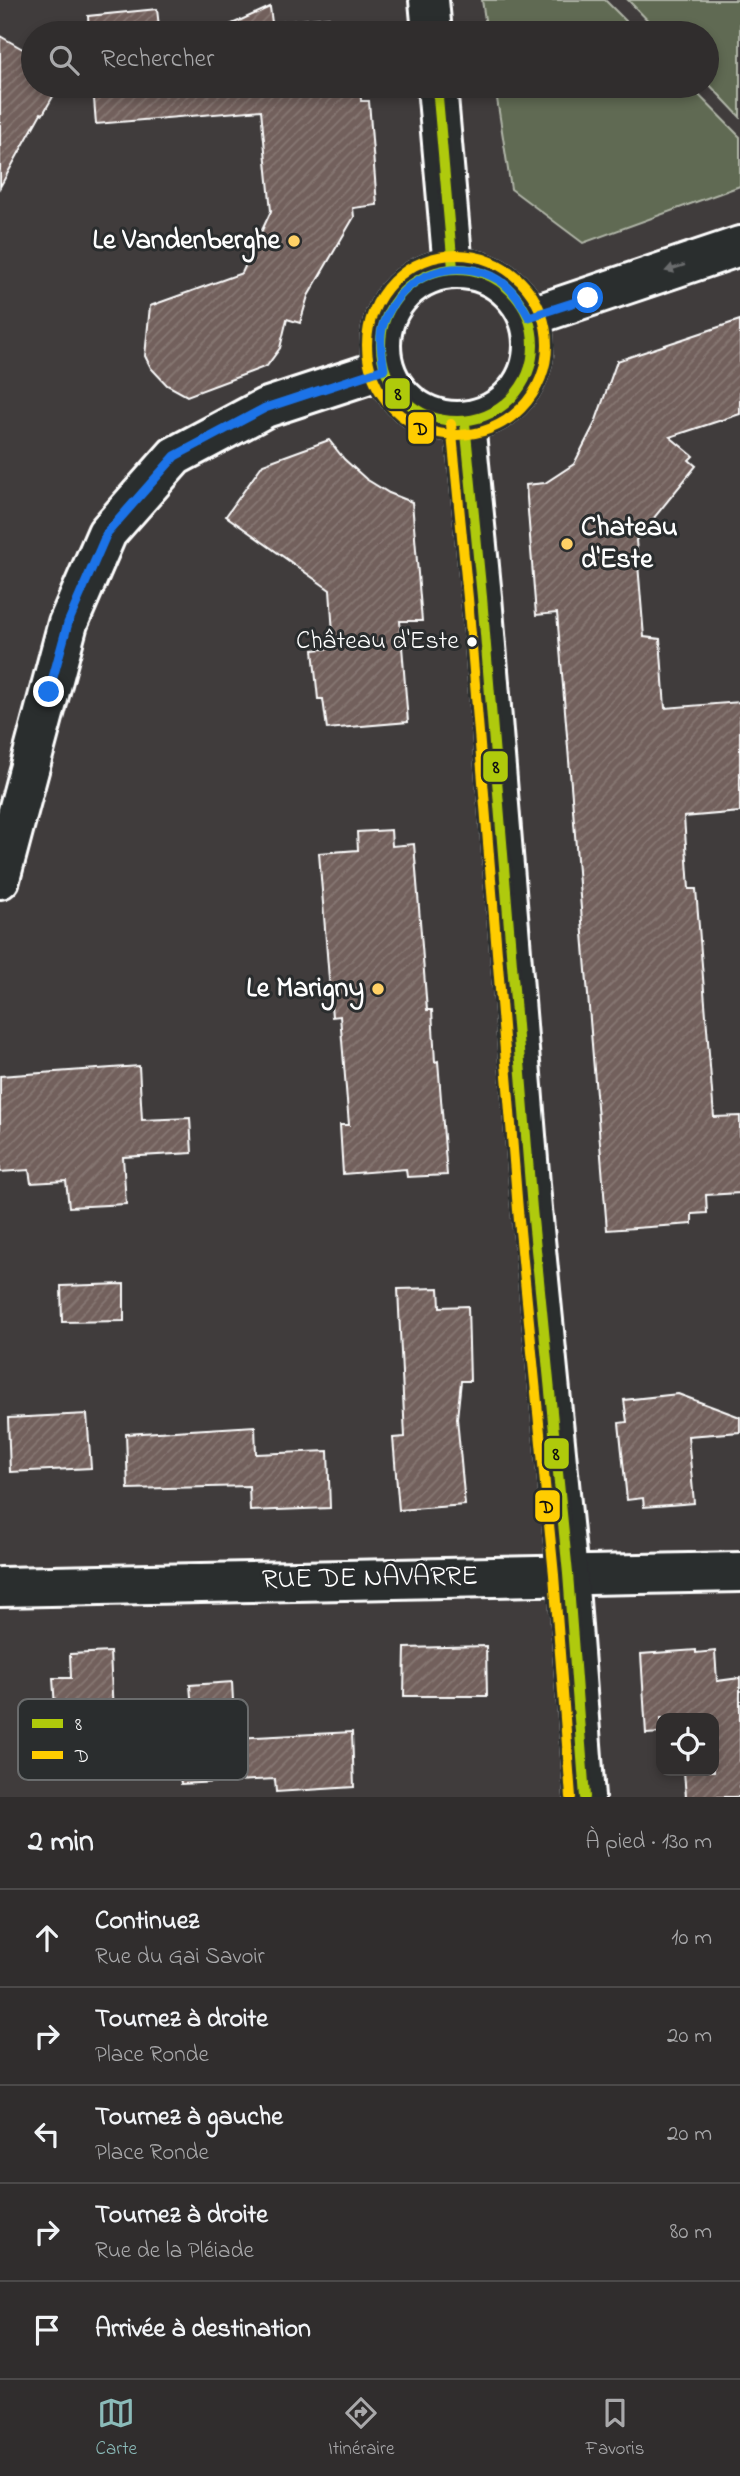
<!DOCTYPE html>
<html lang="fr">
<meta charset="utf-8">
<style>
body{margin:0;font-family:"Indie Flower",sans-serif;background:#3c3939;color:#f1f3f6}
.controls{position:absolute;right:21px;bottom:21px;display:grid;overflow:hidden;border-radius:14px;box-shadow:0 4px 10px #0003}
.controls button{width:63px;height:63px;display:grid;place-items:center;padding:0;border:0;border-bottom:2px solid #4b4949;background:#302d2d;color:#f1f3f6;font:35px sans-serif}
.stop{position:absolute;width:21px;height:21px;margin:-16px;border:5px solid #1a73e8;border-radius:50%;background:#fff}
.stop.end{background:#1a73e8;border-color:#fff;box-shadow:0 2px 7px #0008}
.list{margin:0;padding:0;list-style:none}
h2{display:flex;justify-content:space-between;align-items:center;height:91px;margin:0;padding:0 28px;font-size:30px}
h2 small{font-size:23px;font-weight:400;color:#a8a8aa}
.list li{display:grid;grid-template-columns:46px 1fr auto;gap:21px;align-items:center;box-sizing:border-box;height:98px;padding:0 28px;border-top:2px solid #4b4949}
.list b{display:block;font-size:26px;white-space:nowrap}
.list p{margin:0;font-size:23px;white-space:nowrap;color:#a8a8aa}
.list em{font-size:23px;font-style:normal;color:#a8a8aa}
.icon{flex:none;width:38px;height:38px;fill:none;stroke:currentColor;stroke-width:2;stroke-linecap:round;stroke-linejoin:round}
.map{position:relative;flex:none;width:740px;height:1797px;overflow:hidden}
.search{position:absolute;background:#302d2d;box-shadow:0 4px 10px #0003;left:21px;right:21px;top:21px;height:77px;display:flex;align-items:center;gap:18px;box-sizing:border-box;padding:0 24px;border-radius:38px;color:#a8a8aa;font-size:26px}
.sheet{height:581px;background:#302d2d}
nav{display:flex;justify-content:space-around;align-items:center;box-sizing:border-box;height:98px;border-top:2px solid #4b4949;background:#302d2d;font-size:19px;color:#a8a8aa}
nav a{display:grid;justify-items:center;gap:4px}
nav .on{color:#8bbbb9}
.map>svg:first-child{display:block}
.park{fill:#606b52;stroke:#b0b5a8;stroke-width:2}
.building{fill:url(#building-hatch);stroke:#fff;stroke-width:2}
.lines{fill:none;stroke-linecap:round;stroke-linejoin:round}
.street-casing{stroke:#fff;stroke-width:44}
.secondary-casing{stroke:#fff;stroke-width:44}
.street{stroke:#2a2d2e;stroke-width:38}
.secondary{stroke:#2a2d2e;stroke-width:38}
.bus-1-casing{stroke:#2a2d2e;stroke-width:16}
.bus-2-casing{stroke:#2a2d2e;stroke-width:16}
.bus-1{stroke:#afca0b;stroke-width:10}
.bus-2{stroke:#fc0;stroke-width:10}
.oneway{fill:#6a6c6d}
.route{stroke:#1a73e8;stroke-width:9}
.poi-dot{fill:#ffd166;stroke:#2a2d2e;stroke-width:2.5}
.bus-dot{fill:#fff;stroke:#2a2d2e;stroke-width:2.5}
.labels{text-anchor:middle;dominant-baseline:central;stroke-width:6;stroke-linejoin:round;paint-order:stroke}
.bus-label{font-size:26px;fill:#fff;stroke:#2a2d2e;text-anchor:end}
.poi-label{font-size:28px;font-weight:bold;fill:#fff;stroke:#2a2d2e;text-anchor:end}
.street-label{font-size:28px;fill:#fff;stroke:#2a2d2e}
.key{fill:#2a2d2e;stroke:#6a6c6d;stroke-width:2}
.key-label{font-size:19px;fill:#fff}
.line-badge{stroke:#2a2d2e;stroke-width:2.5}
.pale-badge-label{font-size:19px;text-anchor:middle;font-weight:bold;fill:#111}
</style>
<div class="map">
<svg width="740" height="1797" viewBox="0 0 740 1797">
<defs>
<pattern id="building-hatch" width="6" height="6" patternUnits="userSpaceOnUse" patternTransform="scale(1.75)"><rect width="6" height="6" fill="#72605c"/><path d="M-1 1l2-2M0 6l6-6M5 7l2-2" fill="none" stroke="#877874"/></pattern>
</defs>
<rect width="100%" height="100%" fill="#403c3c"/>
<filter id="ink" filterUnits="userSpaceOnUse"><feTurbulence type="fractalNoise" baseFrequency=".0143" numOctaves="2"/><feDisplacementMap in="SourceGraphic" scale="14" xChannelSelector="R" yChannelSelector="G"/><feConvolveMatrix kernelMatrix="1 2 1 2 8 2 1 2 1" color-interpolation-filters="sRGB"/></filter>
<g filter="url(#ink)">
<g class="park">
<polygon points="482,0 605,0 638,33 487,33"/>
<polygon points="628,0 740,0 740,117 707,82 707,33 660,33"/>
<polygon points="495,86 690,86 740,137 740,186 583,243 511,189"/>
</g>
<g class="building">
<polygon points="270,7 272,23 329,17 337,33 212,33"/>
<polygon points="157,9 159,27 196,33 89,33 88,16"/>
<polygon points="0,36 33,55 33,86 59,86 43,114 41,113 0,187"/>
<polygon points="93,86 360,86 361,101 369,101 377,205 353,208 354,217 308,296 300,323 287,319 280,348 267,366 187,396 167,385 151,368 145,356 150,306 242,273 271,211 261,110 96,124"/>
<polygon points="740,320 740,414 670,437 693,456 689,460 696,466 636,540 644,637 660,639 665,708 740,702 740,812 684,817 689,889 696,889 714,1117 740,1116 740,1193 706,1195 707,1213 692,1214 692,1224 607,1230 560,649 557,613 536,615 526,485 545,483 574,464 595,423 617,361"/>
<polygon points="329,440 344,459 366,479 389,493 412,502 422,621 400,621 408,722 327,729 323,699 318,699 313,650 334,648 330,590 226,516 263,464"/>
<polygon points="391,830 392,846 414,844 427,1010 432,1010 435,1062 438,1061 447,1175 407,1177 406,1169 343,1174 340,1125 349,1125 340,1016 332,1017 319,853 358,850 357,832"/>
<polygon points="139,1066 142,1120 190,1118 192,1153 123,1157 126,1204 69,1207 66,1181 31,1183 29,1170 0,1172 0,1076"/>
<polygon points="124,1284 124,1321 62,1322 61,1286"/>
<polygon points="439,1288 440,1307 468,1306 470,1381 461,1381 457,1418 465,1505 399,1510 393,1438 405,1437 398,1289"/>
<polygon points="678,1394 740,1417 740,1432 688,1436 694,1503 644,1507 643,1498 627,1500 619,1423 627,1422 624,1400"/>
<polygon points="87,1414 91,1468 10,1472 8,1418"/>
<polygon points="255,1426 256,1454 328,1451 330,1508 250,1511 249,1486 128,1489 126,1434"/>
<polygon points="486,1646 487,1696 404,1696 405,1648"/>
<polygon points="696,1650 696,1653 715,1651 717,1681 740,1678 740,1797 686,1797 684,1771 714,1771 714,1718 661,1718 661,1733 646,1734 641,1654"/>
<polygon points="110,1652 114,1735 57,1737 53,1678 71,1678 70,1654"/>
<polygon points="232,1682 235,1738 352,1732 354,1787 276,1792 275,1779 181,1784 171,1710 192,1709 190,1685"/>
</g>
<g class="lines">
<defs>
<g id="street">
<polyline points="529,317 740,246"/>
<polyline points="0,879 68,623 107,533 175,456 265,408 384,369"/>
<polyline points="0,1587 740,1572"/>
</g>
<g id="secondary">
<polyline points="429,0 432,33"/>
<polyline points="437,86 453,268"/>
<circle cx="457" cy="345" r="76"/>
<polyline points="465,423 482,597 532,1209 568,1574 585,1797"/>
</g>
</defs>
<use href="#street" class="street-casing"/>
<use href="#secondary" class="secondary-casing"/>
<use href="#street" class="street"/>
<use href="#secondary" class="secondary"/>
<defs>
<g id="bus-1">
<polyline points="437,86 453,268"/>
<circle cx="457" cy="345" r="76"/>
<polyline points="465,423 482,597 532,1209 568,1574 585,1797"/>
</g>
<g id="bus-2">
<circle cx="457" cy="345" r="90"/>
<polyline points="451,424 468,598 518,1210 554,1575 571,1797"/>
</g>
</defs>
<use href="#bus-1" class="bus-1-casing"/>
<use href="#bus-2" class="bus-2-casing"/>
<use href="#bus-1" class="bus-1"/>
<use href="#bus-2" class="bus-2"/>
</g>
<defs><path id="oneway-solid" d="M-6-.8H1V-3.2L6.5 0L1 3.2V.8H-6Z" transform="scale(1.75)"/></defs>
<use class="oneway" href="#oneway-solid" transform="translate(675 268) rotate(162)"/>
</g>
<g class="lines" filter="url(#ink)">
<path class="route" d="M 49,692 L 68,623 L 107,533 L 175,456 L 265,408 L 384,369 C 382,354 378,337 384,322 C 401,275 456,254 499,280 C 513,289 521,303 529,317 L 588,298"/>
</g>
<g class="poi-dot">
<circle cx="294" cy="241" r="7"/>
<circle cx="567" cy="544" r="7"/>
<circle cx="378" cy="989" r="7"/>
</g>
<circle class="bus-dot" cx="472" cy="642" r="6"/>
<g class="labels">
<g class="bus-label">
<text x="459" y="642">Château d'Este</text>
</g>
<g class="poi-label">
<text x="280" y="241">Le Vandenberghe</text>
<text x="581" y="528" text-anchor="start">Chateau<tspan x="581" dy="32">d'Este</tspan></text>
<text x="364" y="989">Le Marigny</text>
</g>
<g class="street-label">
<text transform="translate(370 1579) rotate(-1)">RUE DE NAVARRE</text>
</g>
</g>
<rect x="18" y="1699" width="230" height="81" rx="10" class="key"/>
<rect x="32" y="1719" width="31" height="9" fill="#afca0b"/>
<rect x="32" y="1751" width="31" height="8" fill="#fc0"/>
<g class="key-label">
<text x="75" y="1730">8</text>
<text x="75" y="1762">D</text>
</g>
<g class="line-badge">
<rect x="384" y="377" width="27" height="33" rx="7" fill="#afca0b"/>
<rect x="407" y="411" width="28" height="34" rx="7" fill="#fc0"/>
<rect x="482" y="750" width="27" height="33" rx="7" fill="#afca0b"/>
<rect x="543" y="1437" width="27" height="33" rx="7" fill="#afca0b"/>
<rect x="534" y="1489" width="27" height="34" rx="7" fill="#fc0"/>
</g>
<g class="pale-badge-label">
<text x="398" y="400">8</text>
<text x="421" y="435">D</text>
<text x="496" y="773">8</text>
<text x="556" y="1460">8</text>
<text x="547" y="1513">D</text>
</g>
</svg>
<div class="controls">
<button><svg class="icon" aria-label="locate" viewBox="0 0 24 24"><circle cx="12" cy="12" r="6"/><path d="M12 2v4M12 18v4M2 12h4M18 12h4"/></svg></button>
</div>
<div class="stop" style="left:588px;top:298px"></div>
<div class="stop end" style="left:49px;top:692px"></div>
<div class="search"><svg class="icon" aria-label="search" viewBox="0 0 24 24"><circle cx="10" cy="10" r="6"/><path d="M15 15l6 6"/></svg>Rechercher</div>
</div>
<section class="sheet">
<h2>2 min<small>À pied · 130 m</small></h2>
<ul class="list">
<li><svg class="icon" aria-label="ahead" viewBox="0 0 24 24"><path d="M12 20V5M6 11l6-6 6 6"/></svg><div><b>Continuez</b><p>Rue du Gai Savoir</p></div><em>10 m</em></li>
<li><svg class="icon" aria-label="right" viewBox="0 0 24 24"><path d="M7 20v-9h11M14 6l5 5-5 5"/></svg><div><b>Tournez à droite</b><p>Place Ronde</p></div><em>20 m</em></li>
<li><svg class="icon" aria-label="left" viewBox="0 0 24 24"><path d="M17 20v-9H6M10 6l-5 5 5 5"/></svg><div><b>Tournez à gauche</b><p>Place Ronde</p></div><em>20 m</em></li>
<li><svg class="icon" aria-label="right" viewBox="0 0 24 24"><path d="M7 20v-9h11M14 6l5 5-5 5"/></svg><div><b>Tournez à droite</b><p>Rue de la Pléiade</p></div><em>80 m</em></li>
<li><svg class="icon" aria-label="arrive" viewBox="0 0 24 24"><path d="M6 21V4h12l-3 4 3 4H6"/></svg><div><b>Arrivée à destination</b></div></li>
</ul>
</section>
<nav>
<a class="on"><svg class="icon" aria-label="map" viewBox="0 0 24 24"><path d="M3 6l6-2 6 2 6-2v14l-6 2-6-2-6 2zM9 4v14M15 6v14"/></svg>Carte</a>
<a><svg class="icon" aria-label="directions" viewBox="0 0 24 24"><path d="M12 3l9 9-9 9-9-9zM9 14v-3h6M13 9l2 2-2 2"/></svg>Itinéraire</a>
<a><svg class="icon" aria-label="saved" viewBox="0 0 24 24"><path d="M7 4h10v16l-5-4-5 4z"/></svg>Favoris</a>
</nav>
